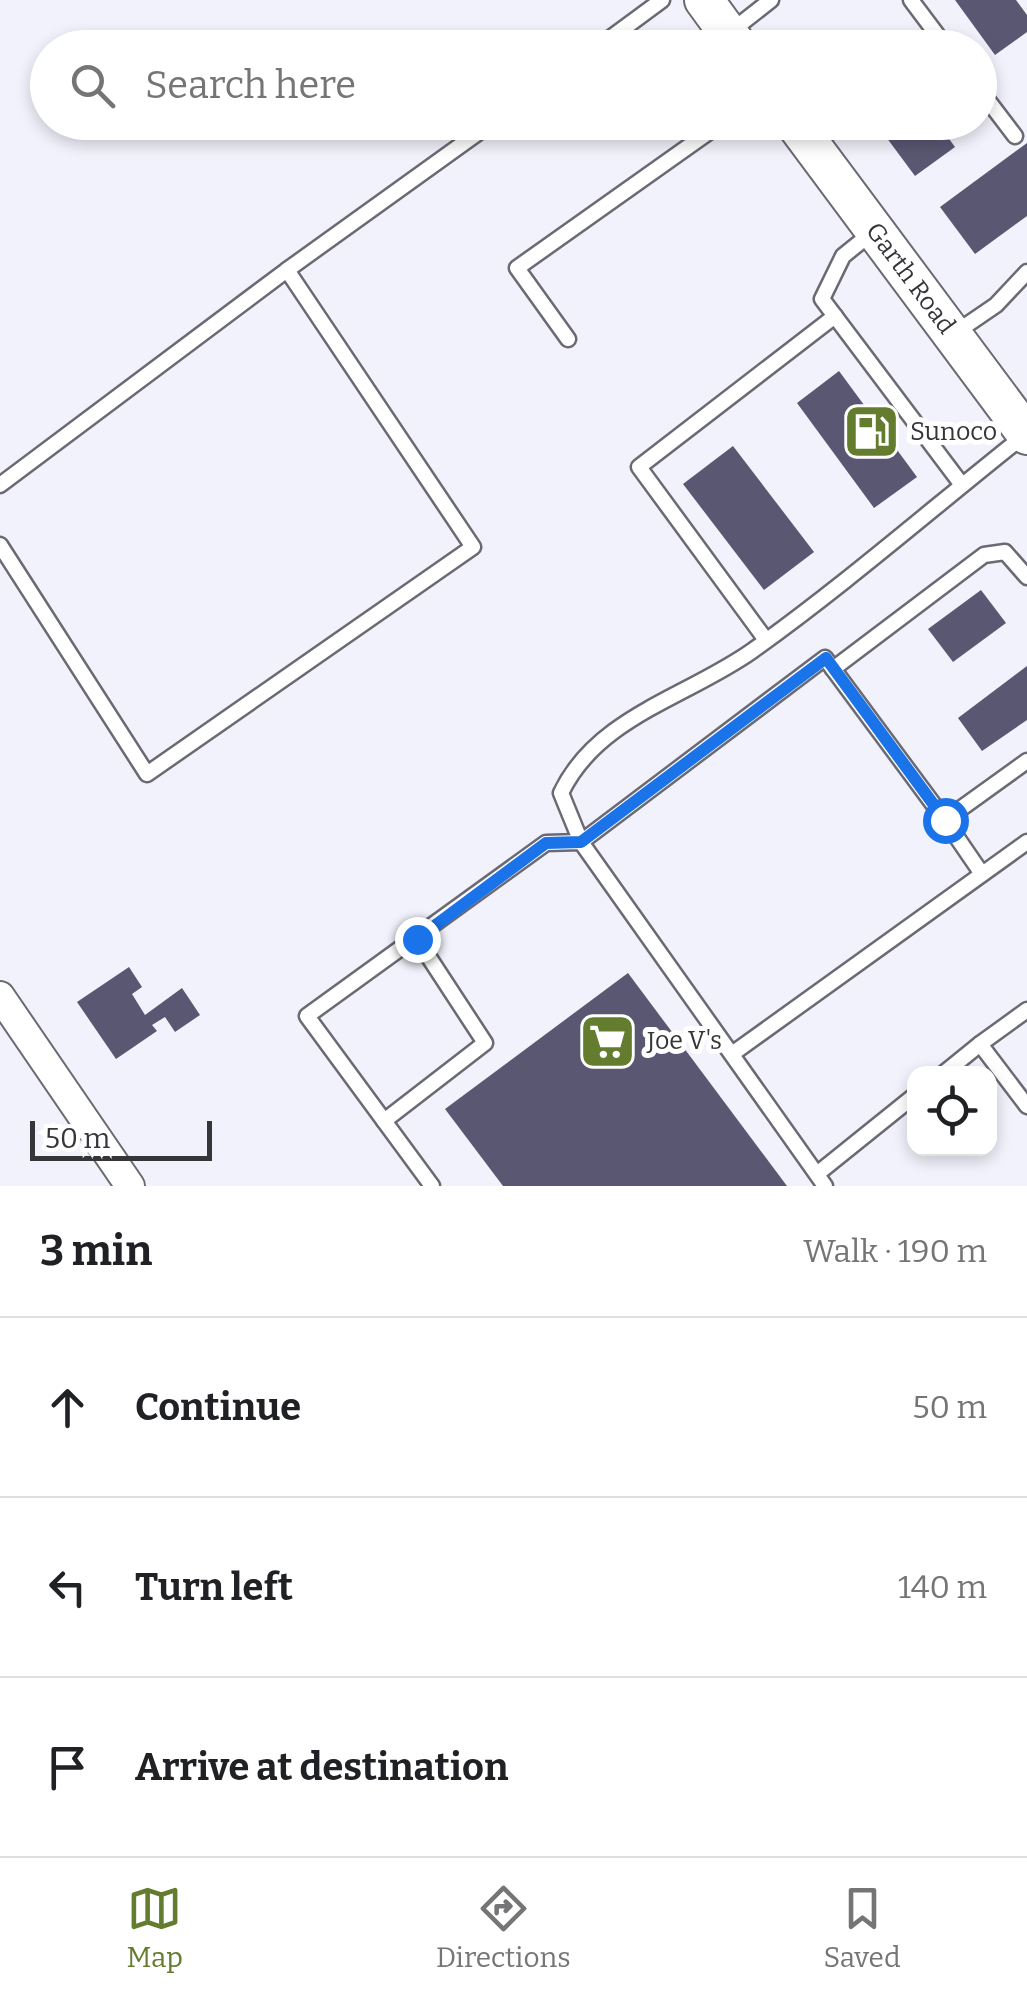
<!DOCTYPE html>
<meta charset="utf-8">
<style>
body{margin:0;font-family:Bitter,serif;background:#f2f2f2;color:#202124}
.controls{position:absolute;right:30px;bottom:30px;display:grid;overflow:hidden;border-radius:20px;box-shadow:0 5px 15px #0003}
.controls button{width:90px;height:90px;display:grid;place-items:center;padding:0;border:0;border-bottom:2px solid #e0e0e0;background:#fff;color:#202124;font:50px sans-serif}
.scale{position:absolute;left:30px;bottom:25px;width:182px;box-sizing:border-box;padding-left:10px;border:5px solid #36363a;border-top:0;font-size:28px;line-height:35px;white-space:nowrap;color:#36363a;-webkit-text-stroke:8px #fff;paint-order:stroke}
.stop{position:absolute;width:30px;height:30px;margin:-22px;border:8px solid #1a73e8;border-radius:50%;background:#fff}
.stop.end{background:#1a73e8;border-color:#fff;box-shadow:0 2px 10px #0008}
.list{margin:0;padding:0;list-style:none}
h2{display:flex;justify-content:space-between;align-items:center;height:130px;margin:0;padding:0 40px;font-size:42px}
h2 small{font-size:32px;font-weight:400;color:#757577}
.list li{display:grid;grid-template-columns:65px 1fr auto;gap:30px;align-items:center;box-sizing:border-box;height:180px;padding:0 40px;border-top:2px solid #e0e0e0}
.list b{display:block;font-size:38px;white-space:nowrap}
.list em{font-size:32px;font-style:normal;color:#757577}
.icon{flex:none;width:55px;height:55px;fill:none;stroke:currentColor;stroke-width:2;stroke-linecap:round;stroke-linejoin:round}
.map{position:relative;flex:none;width:1027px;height:1186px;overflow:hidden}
.search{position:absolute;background:#fff;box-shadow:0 5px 15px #0003;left:30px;right:30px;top:30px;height:110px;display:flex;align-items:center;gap:25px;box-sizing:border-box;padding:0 35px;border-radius:55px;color:#757577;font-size:38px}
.sheet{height:670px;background:#fff}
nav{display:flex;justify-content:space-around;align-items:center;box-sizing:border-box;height:140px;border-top:2px solid #e0e0e0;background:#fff;font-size:28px;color:#757577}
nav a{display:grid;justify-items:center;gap:5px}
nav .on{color:#637c2e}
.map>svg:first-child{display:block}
.building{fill:#5a5773}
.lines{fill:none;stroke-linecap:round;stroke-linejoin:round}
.service-casing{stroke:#6b6a73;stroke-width:19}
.minor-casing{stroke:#6b6a73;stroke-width:32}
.secondary-casing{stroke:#6b6a73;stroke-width:42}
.service{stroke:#fff;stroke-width:14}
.minor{stroke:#fff;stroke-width:28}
.secondary{stroke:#fff;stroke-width:38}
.route{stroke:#1a73e8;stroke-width:12}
.labels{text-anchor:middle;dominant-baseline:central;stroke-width:10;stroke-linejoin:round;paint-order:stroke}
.street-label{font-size:25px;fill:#36363a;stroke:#fff}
.poi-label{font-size:25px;fill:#36363a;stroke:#fff;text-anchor:start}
</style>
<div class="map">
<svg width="1027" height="1186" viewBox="0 0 1027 1186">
<rect width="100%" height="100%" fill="#f2f2fc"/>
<g class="building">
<polygon points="955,0 1016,0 1027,15 1027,32 995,55"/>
<polygon points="875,122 937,122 955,147 915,176"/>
<polygon points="1027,143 1027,216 975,254 940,207"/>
<polygon points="839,371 917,477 874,508 797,403"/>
<polygon points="733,446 814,552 764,590 683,484"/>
<polygon points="981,590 1006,623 953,662 928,629"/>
<polygon points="1027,666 1027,720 982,751 958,718"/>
<polygon points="129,967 142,987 132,994 145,1015 182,988 200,1015 175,1032 165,1017 152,1025 157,1031 116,1059 77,1002"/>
<polygon points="628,973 787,1186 503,1186 445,1109"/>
</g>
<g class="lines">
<defs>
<g id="service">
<polyline points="911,0 947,48"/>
<polyline points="729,33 771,0"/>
<polyline points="597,48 662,0"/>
<polyline points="980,90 1015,136"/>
<polyline points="874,231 843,256 822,299 962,485"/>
<polyline points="287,270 493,122"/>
<polyline points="955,333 996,305 1027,272"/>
<polyline points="568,339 517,268 723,122"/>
<path d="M 1026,434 C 935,506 846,584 752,651 C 687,697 597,717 561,793 L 581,842 L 825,658 L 945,820 L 1027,761"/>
<polyline points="0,485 287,270 473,547 147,774 0,545"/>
<polyline points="766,640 639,467 835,316"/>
<polyline points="833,669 984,555 1005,552 1027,577"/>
<polyline points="945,820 982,874"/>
<polyline points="1027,1010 980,1044 1027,1106"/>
<polyline points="732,1054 1027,842"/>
<polyline points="943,1074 980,1044"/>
<polyline points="384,1121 485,1043 417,939"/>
<polyline points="817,1174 914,1096"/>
<polyline points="432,1186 307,1016 546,843 581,842 825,1186"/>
</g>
<polyline id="minor" points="0,996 130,1186"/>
<g id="secondary">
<polyline points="704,0 739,48"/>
<path id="s1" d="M 794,122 L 1027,435"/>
</g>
</defs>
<use href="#service" class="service-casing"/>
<use href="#minor" class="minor-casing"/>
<use href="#secondary" class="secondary-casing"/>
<use href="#service" class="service"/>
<use href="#minor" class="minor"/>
<use href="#secondary" class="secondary"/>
</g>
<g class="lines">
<polyline class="route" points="417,939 546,843 581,842 826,658 945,820"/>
</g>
<defs>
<symbol id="fuel-square" viewBox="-11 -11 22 22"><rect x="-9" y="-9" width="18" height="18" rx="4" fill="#637c2e" stroke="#fff"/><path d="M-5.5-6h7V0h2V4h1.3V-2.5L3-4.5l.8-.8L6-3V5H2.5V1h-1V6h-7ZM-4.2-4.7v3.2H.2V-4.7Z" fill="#fff"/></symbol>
<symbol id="supermarket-square" viewBox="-11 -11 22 22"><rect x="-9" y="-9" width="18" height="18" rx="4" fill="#637c2e" stroke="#fff"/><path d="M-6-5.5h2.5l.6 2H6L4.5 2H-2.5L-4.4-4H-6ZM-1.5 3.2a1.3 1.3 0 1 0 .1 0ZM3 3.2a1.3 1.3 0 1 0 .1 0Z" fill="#fff"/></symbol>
</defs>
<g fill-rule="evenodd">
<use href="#fuel-square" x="840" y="400" width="63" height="63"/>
<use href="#supermarket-square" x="576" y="1010" width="63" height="63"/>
</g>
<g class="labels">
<g class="street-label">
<text stroke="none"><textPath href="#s1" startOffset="195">Garth Road</textPath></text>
</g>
<g class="poi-label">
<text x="910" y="432">Sunoco</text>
<text x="647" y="1041">Joe V's</text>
</g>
</g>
</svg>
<div class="controls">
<button><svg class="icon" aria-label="locate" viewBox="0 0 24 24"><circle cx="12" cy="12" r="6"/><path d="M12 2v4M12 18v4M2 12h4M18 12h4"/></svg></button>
</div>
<div class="scale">50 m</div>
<div class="stop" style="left:945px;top:820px"></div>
<div class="stop end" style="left:417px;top:939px"></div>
<div class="search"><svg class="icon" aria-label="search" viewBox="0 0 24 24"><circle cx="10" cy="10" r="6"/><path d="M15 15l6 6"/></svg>Search here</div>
</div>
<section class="sheet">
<h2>3 min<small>Walk · 190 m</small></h2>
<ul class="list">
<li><svg class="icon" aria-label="ahead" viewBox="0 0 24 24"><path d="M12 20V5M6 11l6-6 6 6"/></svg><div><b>Continue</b></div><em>50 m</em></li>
<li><svg class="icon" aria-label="left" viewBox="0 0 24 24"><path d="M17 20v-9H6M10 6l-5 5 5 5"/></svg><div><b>Turn left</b></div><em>140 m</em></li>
<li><svg class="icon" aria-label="arrive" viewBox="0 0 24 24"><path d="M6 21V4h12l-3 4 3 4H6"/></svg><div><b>Arrive at destination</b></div></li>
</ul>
</section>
<nav>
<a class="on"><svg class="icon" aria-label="map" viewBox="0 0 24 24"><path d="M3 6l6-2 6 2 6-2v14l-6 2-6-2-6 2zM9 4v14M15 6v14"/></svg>Map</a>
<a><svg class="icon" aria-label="directions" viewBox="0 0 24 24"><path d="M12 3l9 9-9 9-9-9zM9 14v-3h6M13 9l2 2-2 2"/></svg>Directions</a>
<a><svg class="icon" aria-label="saved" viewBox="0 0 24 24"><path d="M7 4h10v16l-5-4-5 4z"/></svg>Saved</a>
</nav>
